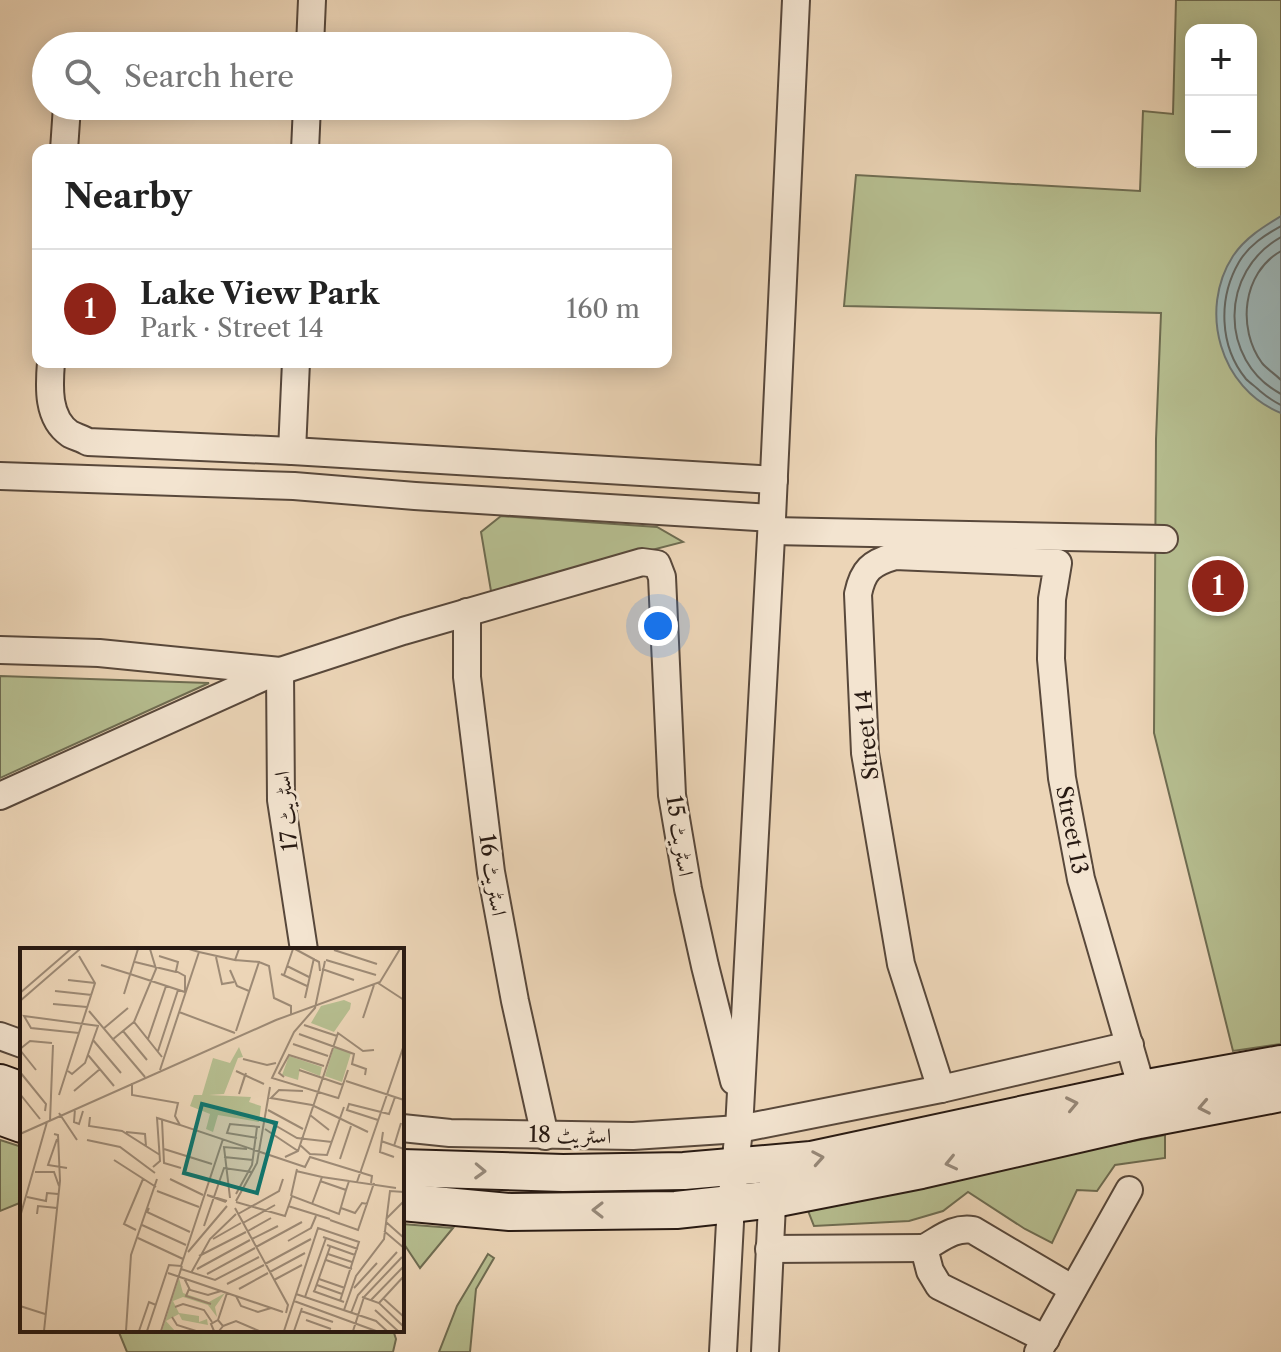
<!DOCTYPE html>
<meta charset="utf-8">
<style>
body{margin:0;font-family:"Libre Caslon Text",Amiri,serif;background:#f2f2f2;color:#222}
.controls{position:absolute;right:24px;top:24px;display:grid;overflow:hidden;border-radius:16px;box-shadow:0 4px 20px #0003}
.controls button{width:72px;height:72px;display:grid;place-items:center;padding:0;border:0;border-bottom:2px solid #e0e0e0;background:#fff;color:#222;font:40px sans-serif}
.you{position:absolute;left:658px;top:626px;width:28px;height:28px;margin:-20px;border:6px solid #fff;border-radius:50%;background:#1a73e8;box-shadow:0 0 0 12px #1a73e833}
.badge{display:grid;place-items:center;width:52px;height:52px;border-radius:50%;background:#8f2418;color:#fff;font-size:26px;font-weight:700}
.pin{position:absolute;translate:-50% -50%;border:4px solid #fff;box-shadow:0 2px 8px #0006}
.list{margin:0;padding:0;list-style:none}
h2{display:flex;justify-content:space-between;align-items:center;height:104px;margin:0;padding:0 32px;font-size:34px}
h2 small{font-size:26px;font-weight:400;color:#767676}
.list li{display:grid;grid-template-columns:52px 1fr auto;gap:24px;align-items:center;box-sizing:border-box;height:120px;padding:0 32px;border-top:2px solid #e0e0e0}
.list b{display:block;font-size:30px;white-space:nowrap}
.list p{margin:0;font-size:26px;white-space:nowrap;color:#767676}
.list em{font-size:26px;font-style:normal;color:#767676}
.icon{flex:none;width:44px;height:44px;fill:none;stroke:currentColor;stroke-width:2;stroke-linecap:round;stroke-linejoin:round}
.map{position:relative;flex:none;width:1281px;height:1352px;overflow:hidden}
.search{position:absolute;background:#fff;box-shadow:0 4px 20px #0003;left:32px;top:32px;width:640px;height:88px;display:flex;align-items:center;gap:20px;box-sizing:border-box;padding:0 28px;border-radius:44px;color:#767676;font-size:30px}
.panel{position:absolute;background:#fff;box-shadow:0 4px 20px #0003;left:32px;top:144px;width:640px;height:224px;border-radius:16px}
.map>svg:first-child{display:block}
.green{fill:#b6be90;stroke:#6e6c51;stroke-width:2;fill-rule:evenodd}
.water{fill:#9cb6b8;stroke:#6d7776;stroke-width:2}
.lines{fill:none;stroke-linecap:round;stroke-linejoin:round}
.shore{stroke:#626865;stroke-width:2}
.street-casing{stroke:#58483b;stroke-width:30}
.secondary-casing{stroke:#271912;stroke-width:40}
.street{stroke:#f3e4d0;stroke-width:26}
.secondary{stroke:#f3e4d0;stroke-width:36}
.oneway{stroke:#97897a}
.labels{text-anchor:middle;dominant-baseline:central;stroke-width:6;stroke-linejoin:round;paint-order:stroke}
.street-label{font-size:22px;fill:#271912;stroke:#f3e4d0}
.inset-road{fill:none;stroke:#9d8a75;stroke-width:2}
.view{fill:#0f766e;fill-opacity:0.15;stroke:#0f766e;stroke-width:4}
.inset-edge{fill:none;stroke:#271912;stroke-width:4}
</style>
<div class="map">
<svg width="1281" height="1352" viewBox="0 0 1281 1352">
<rect width="100%" height="100%" fill="#ecd5b7"/>
<filter id="stains"><feTurbulence type="fractalNoise" baseFrequency=".0025" numOctaves="4"/><feColorMatrix values="0 0 0 0 .2 0 0 0 0 .09 0 0 0 0 .02 0 0 0 .5 -.17"/></filter>
<radialGradient id="worn" r=".72"><stop offset=".6" stop-color="#630" stop-opacity="0"/><stop offset="1" stop-color="#630" stop-opacity=".3"/></radialGradient>
<g class="green">
<path d="M 1176,0 L 1281,0 L 1281,1044 L 1233,1051 L 1154,733 L 1156,439 L 1161,313 L 844,306 L 856,175 L 1140,191 L 1143,111 L 1173,114 ZM 1191,30 L 1251,30 L 1251,162 L 1191,162 Z"/>
<polygon points="501,516 657,527 683,542 613,560 492,597 481,532"/>
<polygon points="0,676 209,683 0,778"/>
<polygon points="1165,1135 1165,1158 1115,1165 1097,1191 1077,1190 1052,1243 1025,1229 968,1192 943,1211 909,1221 814,1226 805,1203"/>
<polygon points="0,1140 22,1147 22,1202 0,1211"/>
<polygon points="402,1224 453,1228 420,1268 402,1241"/>
<polygon points="488,1254 494,1258 476,1289 470,1352 439,1352 457,1306"/>
<polygon points="118,1330 393,1330 396,1339 393,1352 127,1352"/>
</g>
<path class="water" d="M 1281,216 L 1281,413 C 1220,389 1198,310 1233,256 C 1245,238 1263,227 1281,216 Z"/>
<g class="lines">
<g class="shore">
<path d="M 1281,226 C 1265,235 1249,245 1239,262 C 1218,298 1219,346 1246,379 C 1250,383 1256,387 1260,391 C 1267,397 1273,401 1281,405"/>
<path d="M 1281,237 C 1220,271 1218,360 1281,394"/>
<path d="M 1281,251 C 1242,273 1237,329 1262,363 C 1267,369 1275,374 1281,380"/>
</g>
<defs>
<g id="street">
<polyline points="310,46 312,0"/>
<polyline points="64,150 67,106"/>
<polyline points="305,150 307,106"/>
<path d="M 51,362 C 49,387 47,418 70,434 C 76,437 83,439 88,442 L 292,451 L 774,480"/>
<polyline points="292,451 296,362"/>
<polyline points="0,476 294,486 415,496 772,518"/>
<polyline points="772,531 1164,539"/>
<polyline points="467,612 467,677 491,872 515,1001 545,1136"/>
<polyline points="0,650 99,653 280,671 281,800 304,950"/>
<polyline points="0,796 268,675 403,631 642,562 657,564 662,577 672,795 688,889 705,966 734,1081"/>
<polyline points="0,1036 22,1044"/>
<path d="M 941,1089 L 901,964 L 865,753 L 858,594 C 863,570 871,563 895,556 L 1058,563 L 1052,599 L 1051,659 L 1062,778 L 1081,879 L 1142,1089"/>
<polyline points="402,1128 450,1133 633,1136 739,1129 941,1089 1130,1045"/>
<polyline points="769,1249 924,1248"/>
<path d="M 1046,1339 L 939,1286 L 930,1271 L 924,1248 C 941,1239 953,1227 973,1230 L 1073,1289"/>
<polyline points="723,1352 731,1204 739,1129 772,518 796,0"/>
<polyline points="765,1352 773,1183"/>
<polyline points="1038,1352 1129,1190"/>
</g>
<g id="secondary">
<polyline points="0,1083 22,1091"/>
<polyline points="0,1116 22,1124"/>
<polyline points="402,1168 563,1173 684,1171 811,1160 1142,1089 1281,1064"/>
<polyline points="402,1202 510,1212 676,1210 731,1204 773,1199 921,1170 1139,1120 1281,1093"/>
</g>
</defs>
<use href="#street" class="street-casing"/>
<use href="#secondary" class="secondary-casing"/>
<use href="#street" class="street"/>
<use href="#secondary" class="secondary"/>
</g>
<defs><path id="oneway-chevron" d="M-2-3.5L2.5 0L-2 3.5" fill="none" stroke-width="1.6" stroke-linecap="round" stroke-linejoin="round" transform="scale(2)"/></defs>
<g class="oneway">
<use href="#oneway-chevron" transform="translate(1072 1104) rotate(-12)"/>
<use href="#oneway-chevron" transform="translate(1204 1107) rotate(169)"/>
<use href="#oneway-chevron" transform="translate(818 1158) rotate(-10)"/>
<use href="#oneway-chevron" transform="translate(951 1163) rotate(167)"/>
<use href="#oneway-chevron" transform="translate(480 1171) rotate(2)"/>
<use href="#oneway-chevron" transform="translate(598 1210) rotate(180)"/>
</g>
<g class="labels">
<g class="street-label">
<text transform="translate(867 735) rotate(-95)">Street 14</text>
<text transform="translate(286 811) rotate(-96)">اسٹریٹ 17</text>
<text transform="translate(1072 830) rotate(79)">Street 13</text>
<text transform="translate(680 836) rotate(81)">اسٹریٹ 15</text>
<text transform="translate(493 875) rotate(81)">اسٹریٹ 16</text>
<text transform="translate(570 1135) rotate(1)">اسٹریٹ 18</text>
</g>
</g>
<g transform="translate(20 948)">
<rect width="384" height="384" fill="#ecd5b7"/>
<path d="M 324,52 L 331,55 L 330,61 L 314,84 L 291,75 L 301,58 ZM 219,99 L 223,109 L 218,110 L 204,146 L 189,147 L 231,149 L 229,154 L 241,158 L 239,174 L 198,167 L 193,184 L 186,181 L 190,166 L 170,158 L 174,147 L 182,147 L 193,110 L 210,115 ZM 314,99 L 331,105 L 322,134 L 305,128 ZM 269,108 L 302,119 L 300,128 L 280,120 L 278,132 L 262,127 ZM 159,330 L 163,345 L 189,354 L 205,345 L 195,359 L 197,369 L 188,357 L 163,349 L 153,353 L 159,365 L 179,368 L 179,374 L 187,371 L 188,377 L 162,372 L 159,366 L 146,373 L 155,383 L 142,383 Z" fill="#b6be90"/>
<path class="inset-road" d="M 275,1 L 299,14 L 300,23M 314,2 L 357,16M 179,4 L 215,12 L 219,1M 196,9 L 202,36 L 214,34M 215,12 L 239,14 L 216,83M 306,12 L 356,27M 305,13 L 295,60 L 274,84 L 252,130 L 318,150M 115,14 L 156,24M 239,14 L 249,18 L 254,50 L 271,58 L 271,67M 81,17 L 110,26M 267,18 L 289,29M 302,21 L 334,32M 210,22 L 217,38 L 229,43M 110,26 L 165,44 L 165,28 L 156,23 L 158,14 L 139,8M 261,26 L 287,38M 264,27 L 273,1M 48,32 L 75,35M 358,35 L 384,52M 35,43 L 72,47M 0,45 L 51,1M 104,46 L 118,1M 285,50 L 294,10M 0,53 L 60,1M 33,56 L 67,59M 69,63 L 125,129M 159,64 L 215,85M 343,70 L 354,37M 114,74 L 136,21 L 130,1M 284,77 L 317,88M 83,81 L 108,60M 103,83 L 127,112M 59,85 L 11,80 L 4,68 L 79,78M 279,86 L 334,106 L 332,116 L 346,121 L 345,127M 128,91 L 146,38M 73,92 L 101,125M 92,92 L 114,74 L 142,109M 273,96 L 308,108M 0,101 L 10,93 L 32,95M 0,102 L 16,122M 138,103 L 158,42M 68,107 L 94,138M 223,111 L 247,117 L 256,115M 140,122 L 179,4 L 169,1M 279,122 L 323,137M 48,123 L 52,126 L 65,115 L 78,78M 216,123 L 244,136M 0,124 L 26,156 L 25,163M 225,127 L 219,146 L 226,125M 264,129 L 259,125 L 269,107 L 304,118M 326,133 L 384,152M 112,135 L 112,147 L 158,155 L 155,168 L 160,177 L 285,219 L 290,209 L 352,228 L 351,235M 54,143 L 80,121M 283,143 L 259,142 L 251,150 L 292,157 L 348,184M 0,146 L 20,171M 39,147 L 75,35 L 59,8M 318,151 L 328,122M 55,161 L 54,174 L 59,176 L 63,163M 248,162 L 283,181M 39,165 L 57,192M 290,167 L 309,182M 70,169 L 69,178 L 102,183 L 140,207M 142,172 L 144,215 L 161,220M 246,172 L 277,190 L 312,194M 358,172 L 327,162 L 329,156 L 369,166 L 375,149M 30,173 L 33,97M 245,181 L 278,203M 106,184 L 125,186 L 126,198M 363,184 L 360,204 L 374,209M 0,186 L 256,72 L 360,34 L 380,1M 237,190 L 207,185 L 210,176 L 240,179M 37,191 L 28,217 L 47,220M 67,192 L 100,199 L 135,225M 361,193 L 384,201M 280,197 L 290,206 L 307,207 L 324,159M 374,198 L 381,175M 144,201 L 192,216M 204,209 L 233,212M 265,209 L 278,203 L 318,85 L 343,103 L 354,102M 320,211 L 331,178M 94,212 L 136,239M 133,219 L 140,213 L 137,170 L 160,177M 276,223 L 302,229 L 292,256M 15,224 L 34,224 L 39,238M 302,229 L 329,233M 150,231 L 183,247M 337,234 L 384,97M 326,242 L 329,233 L 376,240M 137,243 L 179,259M 216,246 L 232,217 L 237,179M 271,248 L 277,221M 7,249 L 26,253 L 27,245 L 38,246M 210,250 L 204,199 L 227,201M 216,253 L 237,215 L 250,139M 206,254 L 187,247 L 207,253M 216,254 L 265,268 L 272,248 L 319,266 L 326,242 L 300,233M 268,258 L 310,271M 129,260 L 127,264 L 170,284M 215,260 L 268,357 L 266,365M 321,260 L 335,265 L 342,255 L 348,256M 17,266 L 18,258 L 37,260M 218,266 L 259,243 L 263,231M 0,269 L 27,174M 366,271 L 384,253M 310,272 L 338,282 L 354,235M 366,274 L 384,290M 223,275 L 255,257M 122,277 L 166,297M 184,278 L 204,220 L 232,224M 116,282 L 104,276 L 123,231M 228,283 L 251,270M 364,283 L 384,300M 303,289 L 338,301M 118,290 L 163,311M 193,291 L 221,275M 232,291 L 258,278M 268,293 L 291,280 L 296,268M 307,297 L 335,307M 236,299 L 282,274M 168,304 L 207,258M 308,306 L 332,314M 179,308 L 226,284M 306,312 L 332,321M 245,316 L 291,291M 161,321 L 195,332 L 239,309M 177,321 L 230,292M 250,324 L 285,305M 148,325 L 263,364M 171,325 L 190,291 L 216,266M 187,326 L 235,300M 164,330 L 170,342 L 188,347 L 201,343M 299,331 L 325,340M 254,332 L 282,317M 207,336 L 244,317M 297,337 L 322,346M 334,340 L 357,315M 169,341 L 166,348 L 191,356M 219,341 L 248,325M 293,343 L 324,354M 294,344 L 310,299M 276,346 L 356,373 L 367,383M 216,348 L 221,358 L 238,364 L 251,360M 285,349 L 306,290M 342,349 L 359,355 L 384,379M 363,350 L 384,369M 351,352 L 384,318M 274,353 L 356,383M 359,355 L 384,328M 0,358 L 25,366M 155,359 L 163,356 L 184,362 L 192,374M 324,362 L 336,328 L 364,291 L 370,243 L 384,244M 355,362 L 378,383M 281,363 L 313,374M 331,365 L 338,347 L 377,304M 152,369 L 157,377 L 176,383M 198,372 L 207,345M 286,372 L 311,381M 203,378 L 216,373 L 239,383M 24,383 L 40,233 L 38,187 L 34,186M 106,383 L 111,307 L 137,231M 119,383 L 129,354 L 136,357M 127,383 L 149,317 L 161,318 L 203,191M 141,383 L 162,318M 194,383 L 191,376 L 198,372 L 203,378 L 199,383M 264,383 L 298,280 L 339,294 L 320,353M 274,383 L 282,360M 333,383 L 344,349 L 382,309"/>
<path class="view" d="M 182,156 L 256,175 L 237,245 L 164,225 Z"/>
<rect width="384" height="384" class="inset-edge"/>
</g>
<rect width="100%" height="100%" filter="url(#stains)"/>
<rect width="100%" height="100%" fill="url(#worn)"/>
</svg>
<div class="controls">
<button>+</button>
<button>−</button>
</div>
<div class="you"></div>
<div class="pin badge" style="left:1218px;top:586px">1</div>
<div class="search"><svg class="icon" aria-label="search" viewBox="0 0 24 24"><circle cx="10" cy="10" r="6"/><path d="M15 15l6 6"/></svg>Search here</div>
<section class="panel">
<h2>Nearby<small></small></h2>
<ul class="list">
<li><span class="badge">1</span><div><b>Lake View Park</b><p>Park · Street 14</p></div><em>160 m</em></li>
</ul>
</section>
</div>
